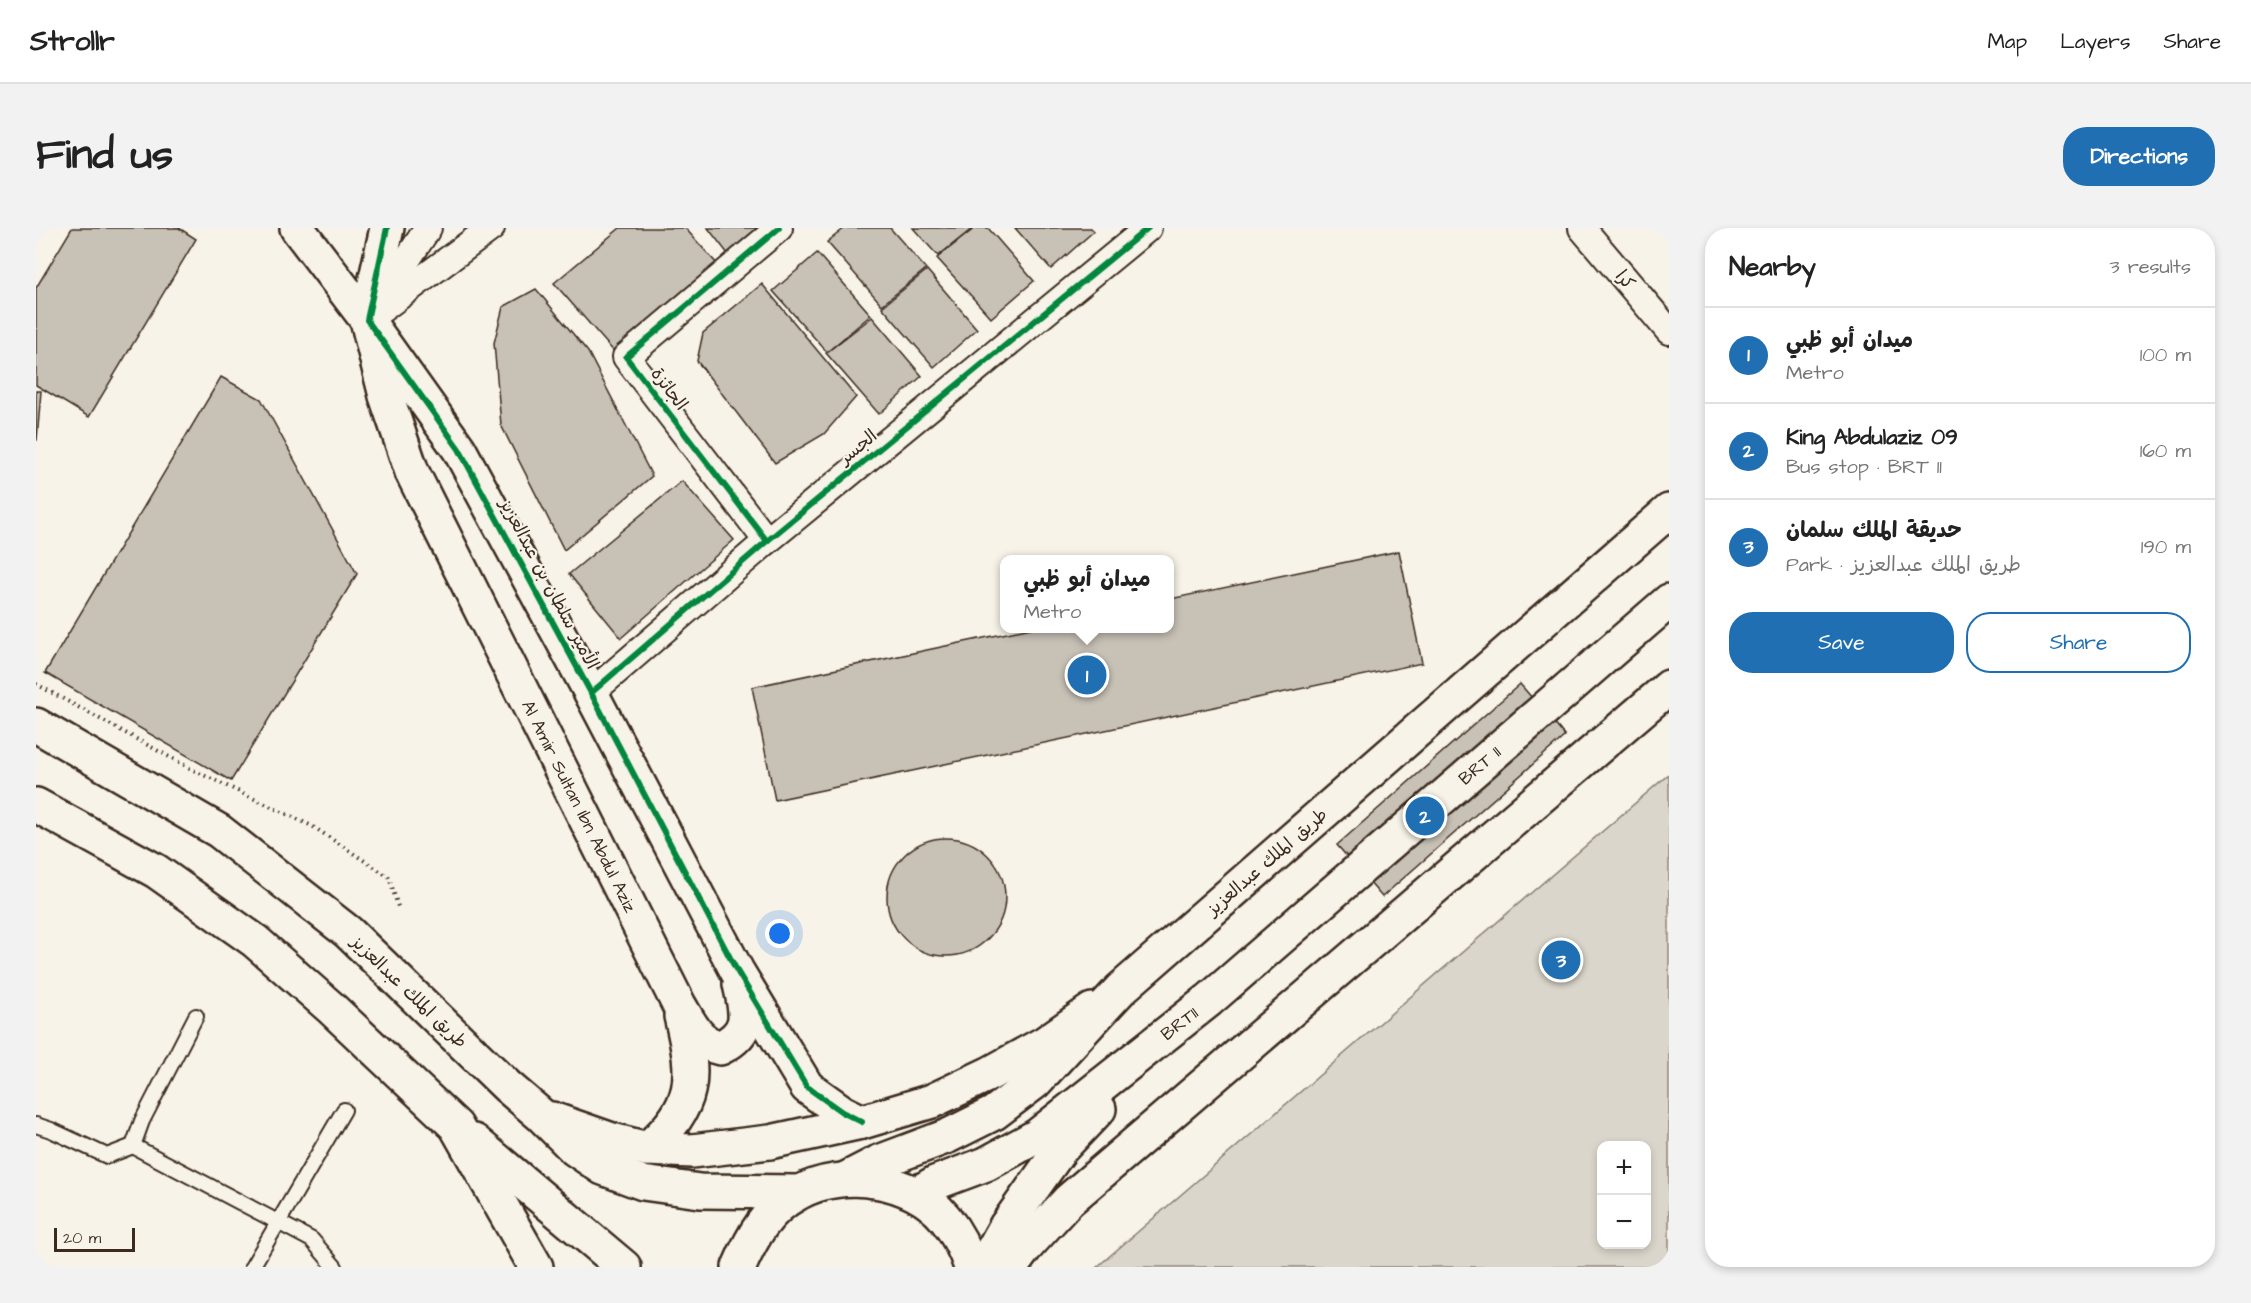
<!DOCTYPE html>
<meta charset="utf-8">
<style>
body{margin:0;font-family:"Architects Daughter","Playpen Sans Arabic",sans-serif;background:#f2f2f2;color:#222}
.controls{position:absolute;right:18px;bottom:18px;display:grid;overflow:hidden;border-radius:12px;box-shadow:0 3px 9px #0003}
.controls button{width:54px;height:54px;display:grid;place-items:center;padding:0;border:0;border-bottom:2px solid #e0e0e0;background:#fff;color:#222;font:30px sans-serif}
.scale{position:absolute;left:18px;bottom:15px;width:81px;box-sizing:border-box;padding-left:6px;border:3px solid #3b2a1e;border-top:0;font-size:16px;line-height:21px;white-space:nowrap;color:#3b2a1e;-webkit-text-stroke:4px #f7f3e8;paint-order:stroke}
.you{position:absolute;left:744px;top:706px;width:21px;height:21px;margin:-15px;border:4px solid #fff;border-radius:50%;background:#1a73e8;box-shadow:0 0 0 9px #1a73e833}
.badge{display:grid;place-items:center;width:39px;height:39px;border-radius:50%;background:#1f6fb2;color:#fff;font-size:20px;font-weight:700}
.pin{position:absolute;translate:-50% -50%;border:3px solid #fff;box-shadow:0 2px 6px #0006}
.popup{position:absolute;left:964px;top:327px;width:174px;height:78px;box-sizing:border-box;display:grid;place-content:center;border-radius:12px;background:#fff;filter:drop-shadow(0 2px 4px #0005);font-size:20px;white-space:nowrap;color:#767676}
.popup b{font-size:22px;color:#222}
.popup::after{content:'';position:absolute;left:50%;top:100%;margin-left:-12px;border:12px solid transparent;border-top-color:#fff}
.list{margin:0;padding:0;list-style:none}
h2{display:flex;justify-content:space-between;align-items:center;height:78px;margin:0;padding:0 24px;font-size:26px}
h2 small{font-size:20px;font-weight:400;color:#767676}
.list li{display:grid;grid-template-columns:39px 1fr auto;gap:18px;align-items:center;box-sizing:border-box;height:96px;padding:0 24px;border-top:2px solid #e0e0e0}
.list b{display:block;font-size:22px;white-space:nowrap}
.list p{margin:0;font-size:20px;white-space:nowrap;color:#767676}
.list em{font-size:20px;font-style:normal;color:#767676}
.actions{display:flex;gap:12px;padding:18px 24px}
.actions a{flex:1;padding:14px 0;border:2px solid #1f6fb2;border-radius:24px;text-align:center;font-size:21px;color:#1f6fb2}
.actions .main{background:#1f6fb2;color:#fff}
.map{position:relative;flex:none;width:1633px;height:1039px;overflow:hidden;border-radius:24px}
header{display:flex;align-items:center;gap:36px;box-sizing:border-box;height:84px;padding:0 30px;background:#fff;border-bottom:2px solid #e0e0e0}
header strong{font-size:28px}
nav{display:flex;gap:33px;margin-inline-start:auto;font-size:21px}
.intro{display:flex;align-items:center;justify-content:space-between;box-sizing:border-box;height:144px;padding:0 36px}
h1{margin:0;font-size:42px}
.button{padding:15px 27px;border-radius:24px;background:#1f6fb2;color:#fff;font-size:21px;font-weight:700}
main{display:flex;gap:36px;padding:0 36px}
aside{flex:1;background:#fff;border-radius:24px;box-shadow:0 3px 9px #0003}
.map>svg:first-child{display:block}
.green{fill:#dbd6cb;stroke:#8b8074;stroke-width:1.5;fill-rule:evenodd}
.building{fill:#c8c1b6;stroke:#3b2a1e;stroke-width:1.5}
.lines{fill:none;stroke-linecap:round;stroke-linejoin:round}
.lane-casing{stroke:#3b2a1e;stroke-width:18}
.street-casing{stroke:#3b2a1e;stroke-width:30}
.secondary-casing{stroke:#3b2a1e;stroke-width:38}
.primary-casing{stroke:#3b2a1e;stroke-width:38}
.path{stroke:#3b2a1e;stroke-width:4;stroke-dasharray:1.5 4.5;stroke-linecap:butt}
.lane{stroke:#f7f3e8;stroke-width:14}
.street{stroke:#f7f3e8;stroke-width:26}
.secondary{stroke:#f7f3e8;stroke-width:33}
.primary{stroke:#f7f3e8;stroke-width:33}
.cycleway-casing{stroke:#f7f3e8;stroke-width:10}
.cycleway{stroke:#00873e;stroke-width:6}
.labels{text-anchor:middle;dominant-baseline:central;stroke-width:4.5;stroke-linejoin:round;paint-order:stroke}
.street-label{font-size:18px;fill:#3b2a1e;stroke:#f7f3e8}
</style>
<header>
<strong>Strollr</strong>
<nav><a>Map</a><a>Layers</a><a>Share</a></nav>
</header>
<div class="intro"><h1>Find us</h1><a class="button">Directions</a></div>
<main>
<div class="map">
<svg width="1633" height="1039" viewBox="0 0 1633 1039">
<rect width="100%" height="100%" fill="#f7f3e8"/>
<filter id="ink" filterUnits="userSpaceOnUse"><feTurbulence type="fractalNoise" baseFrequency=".0167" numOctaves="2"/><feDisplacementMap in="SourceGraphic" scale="12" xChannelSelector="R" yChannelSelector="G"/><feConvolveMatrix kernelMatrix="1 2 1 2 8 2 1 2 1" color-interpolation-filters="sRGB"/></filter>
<g filter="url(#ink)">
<path class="green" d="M 1633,546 L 1633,1039 L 1061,1039 ZM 1566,918 L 1610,918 L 1610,1016 L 1566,1016 Z"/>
<g class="building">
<polygon points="36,0 143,0 160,11 53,189 0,157 0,60"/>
<polygon points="584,0 649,0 682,37 580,126 518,55"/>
<polygon points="672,0 723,0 692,26"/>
<polygon points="809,0 854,0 890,41 846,77 791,14"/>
<polygon points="877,0 937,0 902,28"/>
<polygon points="939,0 952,0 998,53 955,90 901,30"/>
<polygon points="979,0 1055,0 1058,3 1015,41"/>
<polygon points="781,25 835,87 791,124 737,63"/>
<polygon points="891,42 941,101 898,139 846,79"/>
<polygon points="726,56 820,169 788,206 739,235 661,133 667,105"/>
<polygon points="500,61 552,124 616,248 528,322 465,197 458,115 467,79"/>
<polygon points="836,89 886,148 843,186 790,125"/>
<polygon points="185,149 225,171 321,346 195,553 9,445"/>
<polygon points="0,163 5,163 1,212 0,212"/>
<polygon points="646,253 698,312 585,410 533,346"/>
<polygon points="1363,323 1386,435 739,572 716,459 995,400 1134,400 1134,371"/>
<polygon points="1484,456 1529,508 1346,669 1301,617"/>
<circle cx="910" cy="669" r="59"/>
</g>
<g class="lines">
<defs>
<g id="lane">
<polyline points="0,897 15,902 71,928 97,918 276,1012 299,1039"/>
<polyline points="97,918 106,893 160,788"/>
<polyline points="216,1039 308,882"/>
</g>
<g id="street">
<polyline points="1546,0 1633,103"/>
<polyline points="341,77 392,0"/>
<polyline points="331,92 455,0"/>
<polyline points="731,313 590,129 743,0"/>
<polyline points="555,465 731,313 1112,0"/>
</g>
<g id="secondary">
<path id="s1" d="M 261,0 L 331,92 L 350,168 L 376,244 L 643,777 C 654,795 662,815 684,820 C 716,804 711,786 704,756"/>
<polyline points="351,0 331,92 423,221 555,465 701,743 771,859 806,884 826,894"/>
<polyline points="0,497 183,603 312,704 472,859 506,888 539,921 567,940 607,955 664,963 762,964"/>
<polyline points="0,577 120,643 219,713 294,779 420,898 500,1039"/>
<polyline points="516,891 576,912 611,921 656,923 734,914 826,894 896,873 953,846 1009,815 1056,782"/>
<polyline points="438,913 588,1039"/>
<path d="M 611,921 C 661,877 660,850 645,788"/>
<path id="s2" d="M 880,966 L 899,955 L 950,936 L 1001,908 L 1173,772 L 1633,373"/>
<polyline points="947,1039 970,998 1024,922 1063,881"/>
</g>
<g id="primary">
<polyline points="810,951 843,934 912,908 958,885 999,854 1085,761 1633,283"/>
<path d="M 703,1039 C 716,1009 731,981 762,965 C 807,940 876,950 909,990 C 921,1005 929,1021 935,1039"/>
<polyline points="975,1039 989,1020 1033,972 1633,459"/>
</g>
</defs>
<use href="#lane" class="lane-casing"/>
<use href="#street" class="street-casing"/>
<use href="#secondary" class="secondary-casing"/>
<use href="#primary" class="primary-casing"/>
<polyline class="path" points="0,456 161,544 276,598 353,649 363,682"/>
<use href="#lane" class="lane"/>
<use href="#street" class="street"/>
<use href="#secondary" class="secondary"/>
<use href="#primary" class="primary"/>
<defs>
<g id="cycleway">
<polyline points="351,0 331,92 423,221 555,465 701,743 771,859 806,884 826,894"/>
<polyline points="731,313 590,129 743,0"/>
<polyline points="555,465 731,313 1112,0"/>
</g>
</defs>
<use href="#cycleway" class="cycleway-casing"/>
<use href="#cycleway" class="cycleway"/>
</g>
</g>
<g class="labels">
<g class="street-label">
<text transform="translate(1589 52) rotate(50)">كرا</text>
<text transform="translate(633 161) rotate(53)">الجائزة</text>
<text transform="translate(822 219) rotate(-39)">الجسر</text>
<text transform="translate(513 356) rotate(62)">الأمير سلطان بن عبدالعزيز</text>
<text stroke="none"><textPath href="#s2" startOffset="712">BRT 11</textPath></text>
<text stroke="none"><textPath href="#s1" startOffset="648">Al Amir Sultan Ibn Abdul Aziz</textPath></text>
<text transform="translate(1231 634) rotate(-41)">طريق الملك عبدالعزيز</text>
<text transform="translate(373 764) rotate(44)">طريق الملك عبدالعزيز</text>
<text stroke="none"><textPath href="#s2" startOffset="316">BRT11</textPath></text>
</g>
</g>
</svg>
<div class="controls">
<button>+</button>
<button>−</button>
</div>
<div class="scale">20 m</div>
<div class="you"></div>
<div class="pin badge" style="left:1051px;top:447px">1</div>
<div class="popup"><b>ميدان أبو ظبي</b>Metro</div>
<div class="pin badge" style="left:1389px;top:588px">2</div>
<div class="pin badge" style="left:1525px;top:732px">3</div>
</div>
<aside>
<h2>Nearby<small>3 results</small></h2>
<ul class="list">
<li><span class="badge">1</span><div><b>ميدان أبو ظبي</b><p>Metro</p></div><em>100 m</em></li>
<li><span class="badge">2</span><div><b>King Abdulaziz 09</b><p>Bus stop · BRT 11</p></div><em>160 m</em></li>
<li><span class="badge">3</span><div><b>حديقة الملك سلمان</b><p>Park · طريق الملك عبدالعزيز</p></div><em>190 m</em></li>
</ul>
<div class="actions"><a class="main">Save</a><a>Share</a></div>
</aside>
</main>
